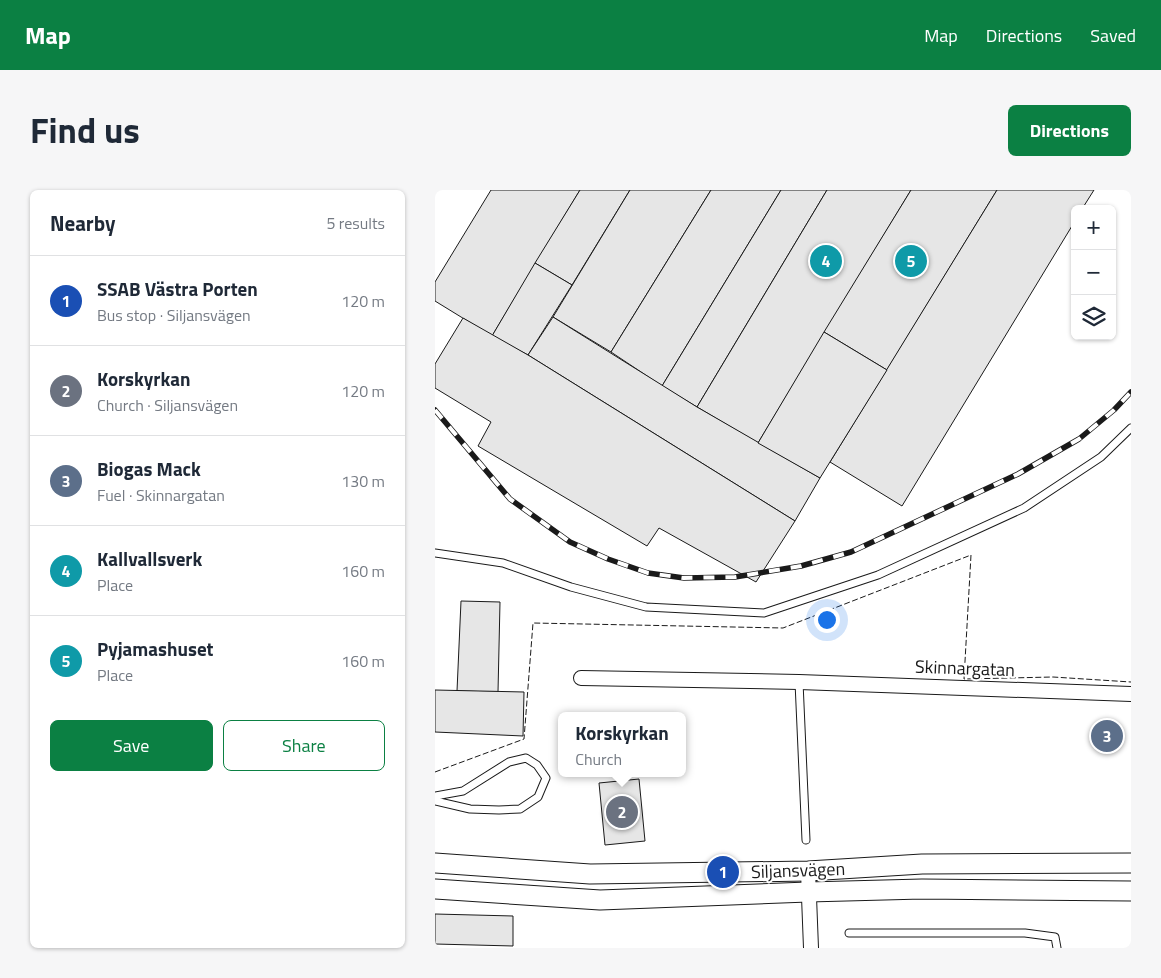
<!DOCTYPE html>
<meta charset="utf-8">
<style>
body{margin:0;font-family:"Titillium Web",sans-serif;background:#f6f6f7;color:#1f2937}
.controls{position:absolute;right:15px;top:15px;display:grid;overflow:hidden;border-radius:8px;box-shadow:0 1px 4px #0004}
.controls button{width:45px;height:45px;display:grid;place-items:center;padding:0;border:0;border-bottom:1px solid #e0e1e3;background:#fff;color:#1f2937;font:25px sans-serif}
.you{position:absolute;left:391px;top:429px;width:18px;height:18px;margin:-12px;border:4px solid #fff;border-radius:50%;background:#1a73e8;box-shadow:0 0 0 8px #1a73e833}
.badge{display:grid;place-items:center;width:32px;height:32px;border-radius:50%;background:#0b8043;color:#fff;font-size:16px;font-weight:700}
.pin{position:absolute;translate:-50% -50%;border:2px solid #fff;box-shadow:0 1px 5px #0006}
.popup{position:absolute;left:123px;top:522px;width:128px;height:65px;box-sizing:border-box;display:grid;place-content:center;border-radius:8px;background:#fff;filter:drop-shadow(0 1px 4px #0005);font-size:16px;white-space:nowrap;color:#747a83}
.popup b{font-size:19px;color:#1f2937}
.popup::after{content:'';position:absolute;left:50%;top:100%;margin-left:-10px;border:10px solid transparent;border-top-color:#fff}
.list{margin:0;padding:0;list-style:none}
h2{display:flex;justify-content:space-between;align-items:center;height:65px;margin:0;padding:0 20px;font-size:21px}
h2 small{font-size:16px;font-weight:400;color:#747a83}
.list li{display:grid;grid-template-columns:32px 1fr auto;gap:15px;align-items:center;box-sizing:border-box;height:90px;padding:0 20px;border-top:1px solid #e0e1e3}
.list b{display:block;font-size:19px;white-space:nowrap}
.list p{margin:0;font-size:16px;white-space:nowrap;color:#747a83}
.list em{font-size:16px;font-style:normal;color:#747a83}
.actions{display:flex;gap:10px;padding:15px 20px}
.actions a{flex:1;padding:11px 0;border:1px solid #0b8043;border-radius:8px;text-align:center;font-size:18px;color:#0b8043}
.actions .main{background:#0b8043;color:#fff}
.icon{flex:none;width:28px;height:28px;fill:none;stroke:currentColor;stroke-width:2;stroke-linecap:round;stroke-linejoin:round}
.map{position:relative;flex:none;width:696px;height:758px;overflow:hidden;border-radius:8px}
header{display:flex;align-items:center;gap:30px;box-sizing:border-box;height:70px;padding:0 25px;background:#0b8043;color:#fff}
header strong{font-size:24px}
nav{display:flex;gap:28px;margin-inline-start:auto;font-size:18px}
.intro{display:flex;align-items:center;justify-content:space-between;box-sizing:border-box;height:120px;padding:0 30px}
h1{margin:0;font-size:35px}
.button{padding:12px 22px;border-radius:8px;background:#0b8043;color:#fff;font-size:18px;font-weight:700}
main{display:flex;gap:30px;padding:0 30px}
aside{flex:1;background:#fff;border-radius:8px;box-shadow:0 1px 4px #0004}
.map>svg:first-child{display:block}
.building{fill:#e6e6e6;stroke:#1a1a1a}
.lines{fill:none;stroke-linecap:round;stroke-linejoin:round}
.lane-casing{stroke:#1a1a1a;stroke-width:9}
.street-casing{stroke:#1a1a1a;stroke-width:16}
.secondary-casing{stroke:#1a1a1a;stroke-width:21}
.lane{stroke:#fff;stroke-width:7}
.street{stroke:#fff;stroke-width:14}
.secondary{stroke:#fff;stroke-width:19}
.rail-casing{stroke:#1a1a1a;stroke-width:5.5}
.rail{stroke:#fff;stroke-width:4;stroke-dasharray:11;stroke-linecap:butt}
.fence{stroke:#1a1a1a;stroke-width:1;stroke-dasharray:6 2.5;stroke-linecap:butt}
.labels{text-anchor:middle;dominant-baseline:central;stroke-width:4;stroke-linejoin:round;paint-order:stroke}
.street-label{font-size:18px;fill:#1a1a1a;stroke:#fff}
</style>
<header>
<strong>Map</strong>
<nav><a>Map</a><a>Directions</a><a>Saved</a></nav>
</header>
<div class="intro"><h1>Find us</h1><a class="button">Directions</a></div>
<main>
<aside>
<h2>Nearby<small>5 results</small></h2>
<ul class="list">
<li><span class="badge" style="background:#1a4fb4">1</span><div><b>SSAB Västra Porten</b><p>Bus stop · Siljansvägen</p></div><em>120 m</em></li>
<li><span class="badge" style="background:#6b7280">2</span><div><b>Korskyrkan</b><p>Church · Siljansvägen</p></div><em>120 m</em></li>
<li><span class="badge" style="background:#5c6f8a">3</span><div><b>Biogas Mack</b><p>Fuel · Skinnargatan</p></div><em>130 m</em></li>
<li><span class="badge" style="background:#0f9aa8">4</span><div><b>Kallvallsverk</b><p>Place</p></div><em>160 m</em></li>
<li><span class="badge" style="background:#0f9aa8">5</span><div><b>Pyjamashuset</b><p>Place</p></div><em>160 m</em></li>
</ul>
<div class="actions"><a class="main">Save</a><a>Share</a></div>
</aside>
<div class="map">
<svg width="696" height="758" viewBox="0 0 696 758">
<rect width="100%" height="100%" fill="#fff"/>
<g class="building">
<polygon points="56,0 145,0 57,146 0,111 0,92"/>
<polygon points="145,0 195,0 137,95 100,73"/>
<polygon points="195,0 276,0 176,162 118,127"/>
<polygon points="276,0 346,0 227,196 176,162"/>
<polygon points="346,0 392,0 262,217 227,196"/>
<polygon points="392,0 476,0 323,253 262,217"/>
<polygon points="476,0 562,0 452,180 389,142"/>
<polygon points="562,0 659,0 647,19 640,19 640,31 467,316 395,272"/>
<polygon points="100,73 137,95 93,165 57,146"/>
<polygon points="118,127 262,217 385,288 360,331 93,165"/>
<polygon points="28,128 93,165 360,331 321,392 224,338 212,356 43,256 56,232 0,198 0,174"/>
<polygon points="389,142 452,180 385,288 323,253"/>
<polygon points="26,411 65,412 63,502 22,501"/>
<polygon points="0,500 89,502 88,546 0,542"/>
<polygon points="204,589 210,651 170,655 164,593"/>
<polygon points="0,724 78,726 78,756 0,754"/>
</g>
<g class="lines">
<defs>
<g id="lane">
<polyline points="0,363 68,373 136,397 211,417 329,423 443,385 589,318 666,267 696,238"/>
<polyline points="364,492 371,650"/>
<polyline points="0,606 28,601 74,572 91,568 102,575 111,588 103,607 85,619 64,620 35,619 0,611"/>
<polyline points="414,743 590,743 620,747 622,758"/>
</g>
<g id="street">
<polyline points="146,488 364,492 696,504"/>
<polyline points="373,681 376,758"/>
</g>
<g id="secondary">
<polyline points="0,673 155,684 373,681 487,674 696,673"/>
<polyline points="0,699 165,710 373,702 487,699 696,701"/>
</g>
</defs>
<use href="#lane" class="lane-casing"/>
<use href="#street" class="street-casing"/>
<use href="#secondary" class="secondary-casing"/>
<use href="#lane" class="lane"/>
<use href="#street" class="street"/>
<use href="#secondary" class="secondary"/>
<defs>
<polyline id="rail" points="0,220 75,309 135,352 173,369 213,383 249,388 300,387 366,376 416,362 583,284 644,249 679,220 696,202"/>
</defs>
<use href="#rail" class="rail-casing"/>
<use href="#rail" class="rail"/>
<polyline class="fence" points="0,582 89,549 98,433 348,438 536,365 529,489 618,487 696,492"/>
</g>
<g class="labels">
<g class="street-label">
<text transform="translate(530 478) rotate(2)">Skinnargatan</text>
<text transform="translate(363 680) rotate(-2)">Siljansvägen</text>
</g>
</g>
</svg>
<div class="controls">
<button>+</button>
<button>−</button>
<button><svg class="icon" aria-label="layers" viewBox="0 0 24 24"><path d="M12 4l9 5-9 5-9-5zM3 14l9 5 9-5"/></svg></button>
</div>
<div class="you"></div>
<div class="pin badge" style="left:288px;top:682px;background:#1a4fb4">1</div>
<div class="pin badge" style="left:187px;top:622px;background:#6b7280">2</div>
<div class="popup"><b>Korskyrkan</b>Church</div>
<div class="pin badge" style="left:672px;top:546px;background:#5c6f8a">3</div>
<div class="pin badge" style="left:391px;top:71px;background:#0f9aa8">4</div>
<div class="pin badge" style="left:476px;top:71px;background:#0f9aa8">5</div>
</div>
</main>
